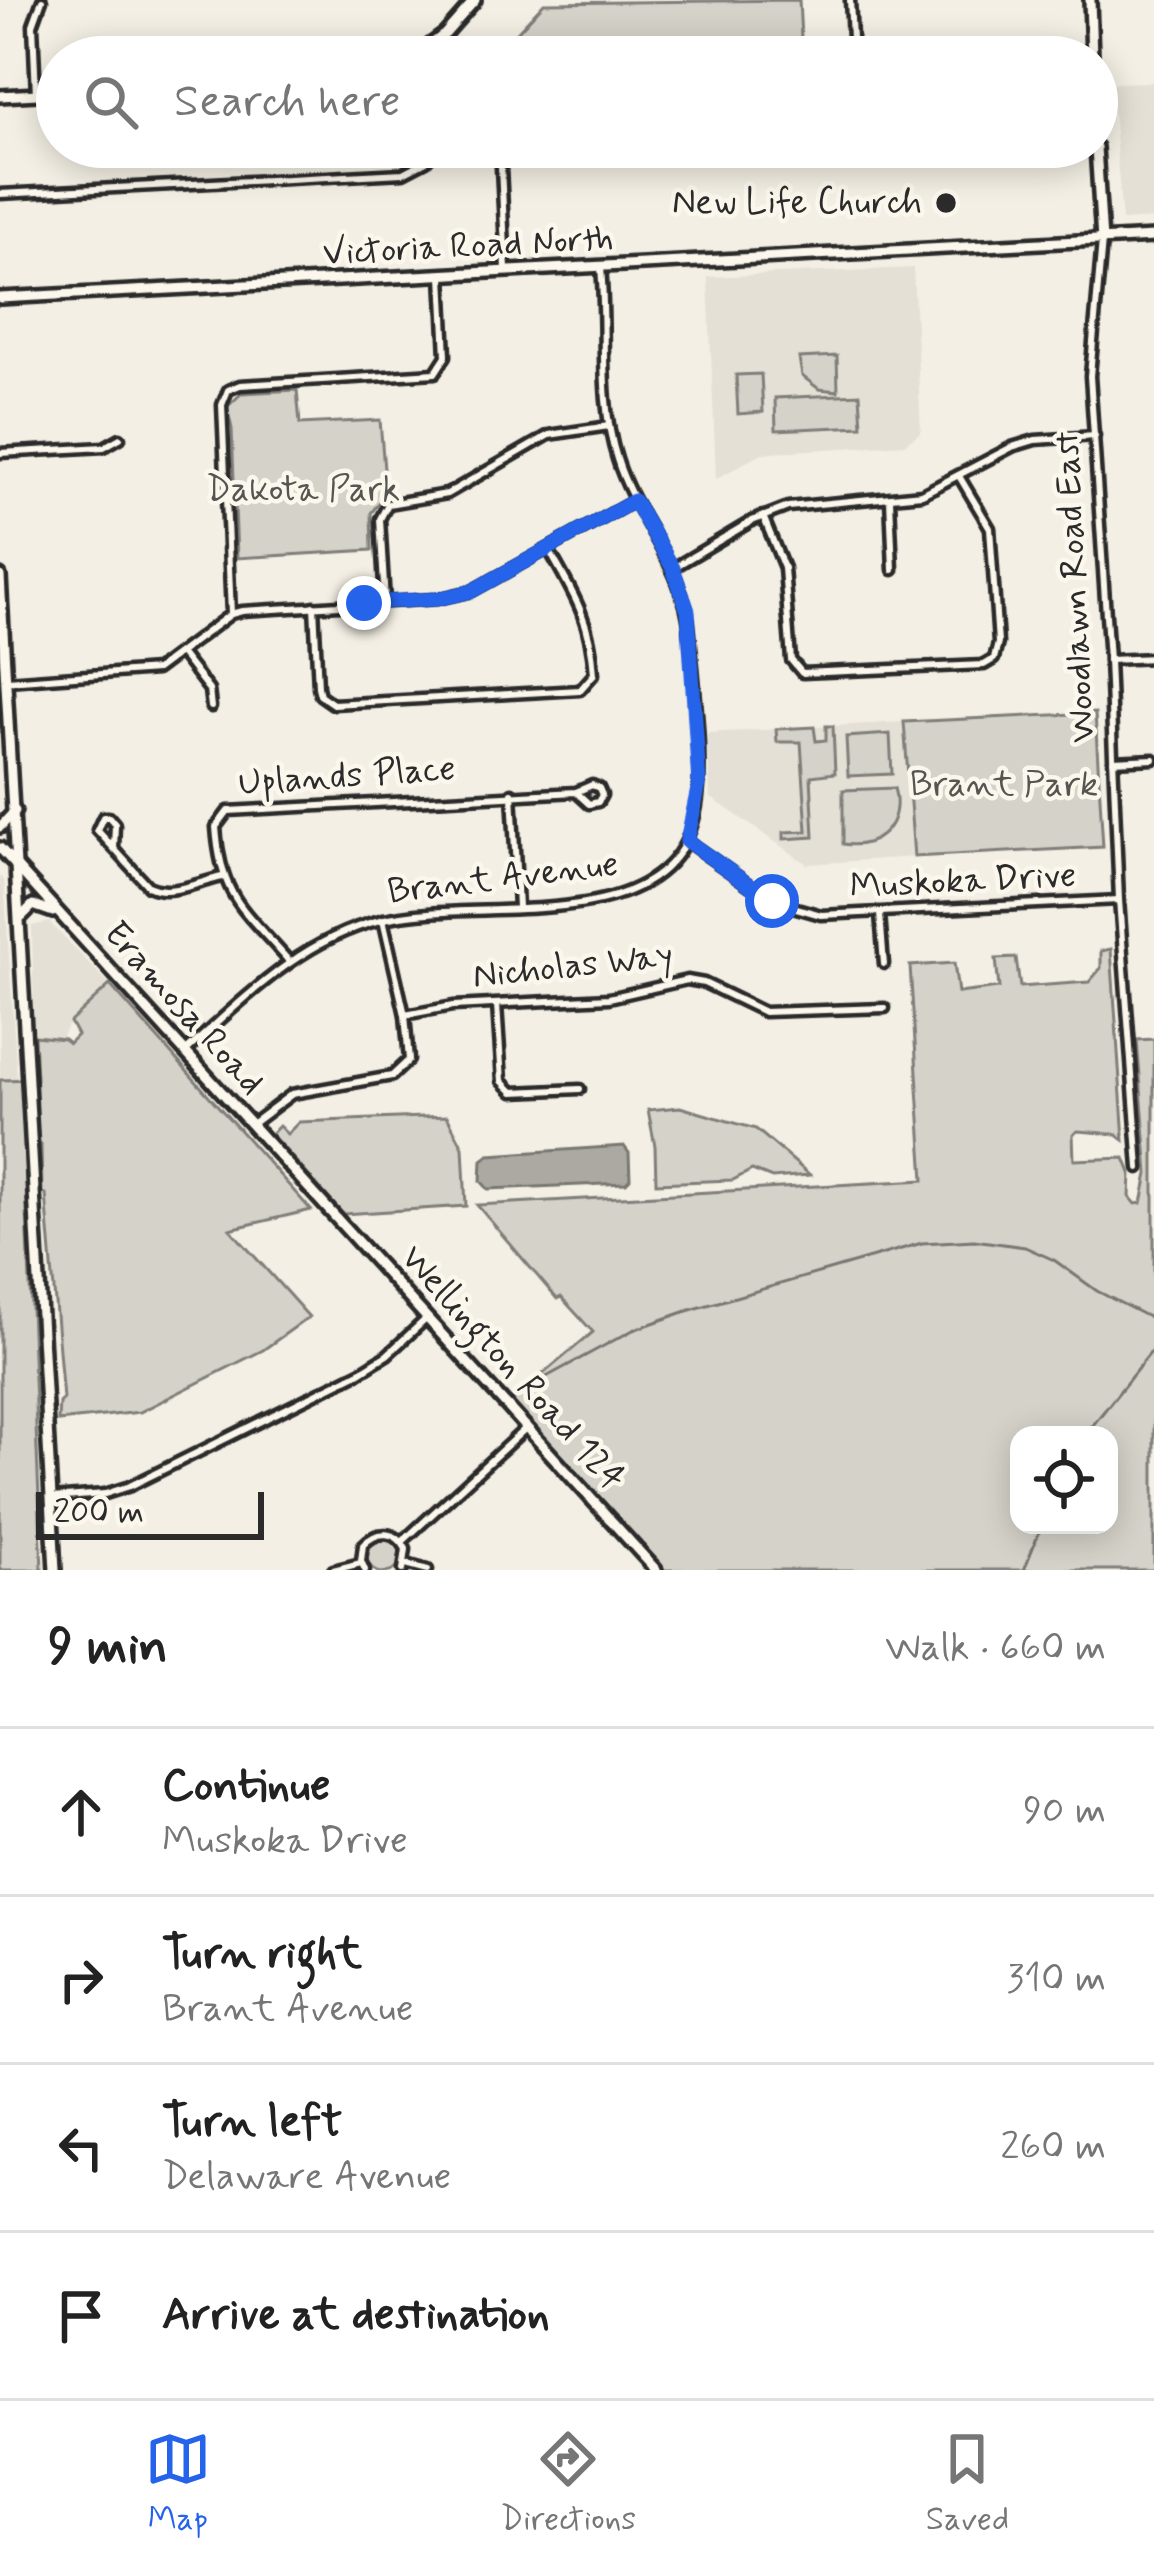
<!DOCTYPE html>
<meta charset="utf-8">
<style>
body{margin:0;font-family:Mynerve,sans-serif;background:#f2f2f2;color:#222}
.controls{position:absolute;right:36px;bottom:36px;display:grid;overflow:hidden;border-radius:24px;box-shadow:0 6px 30px #0003}
.controls button{width:108px;height:108px;display:grid;place-items:center;padding:0;border:0;border-bottom:3px solid #e0e0e0;background:#fff;color:#222;font:60px sans-serif}
.scale{position:absolute;left:36px;bottom:30px;width:228px;box-sizing:border-box;padding-left:12px;border:6px solid #2b2b2b;border-top:0;font-size:33px;line-height:42px;white-space:nowrap;color:#2b2b2b;-webkit-text-stroke:9px #fbf7ec;paint-order:stroke}
.stop{position:absolute;width:36px;height:36px;margin:-27px;border:9px solid #2563eb;border-radius:50%;background:#fff}
.stop.end{background:#2563eb;border-color:#fff;box-shadow:0 3px 12px #0008}
.list{margin:0;padding:0;list-style:none}
h2{display:flex;justify-content:space-between;align-items:center;height:156px;margin:0;padding:0 48px;font-size:51px}
h2 small{font-size:39px;font-weight:400;color:#767676}
.list li{display:grid;grid-template-columns:78px 1fr auto;gap:36px;align-items:center;box-sizing:border-box;height:168px;padding:0 48px;border-top:3px solid #e0e0e0}
.list b{display:block;font-size:45px;white-space:nowrap}
.list p{margin:0;font-size:39px;white-space:nowrap;color:#767676}
.list em{font-size:39px;font-style:normal;color:#767676}
.icon{flex:none;width:66px;height:66px;fill:none;stroke:currentColor;stroke-width:2;stroke-linecap:round;stroke-linejoin:round}
.map{position:relative;flex:none;width:1154px;height:1570px;overflow:hidden}
.search{position:absolute;background:#fff;box-shadow:0 6px 30px #0003;left:36px;right:36px;top:36px;height:132px;display:flex;align-items:center;gap:30px;box-sizing:border-box;padding:0 42px;border-radius:66px;color:#767676;font-size:45px}
.sheet{height:828px;background:#fff}
nav{display:flex;justify-content:space-around;align-items:center;box-sizing:border-box;height:168px;border-top:3px solid #e0e0e0;background:#fff;font-size:33px;color:#767676}
nav a{display:grid;justify-items:center;gap:6px}
nav .on{color:#2563eb}
.map>svg:first-child{display:block}
.built{fill:#e4e0d6}
.green{fill:#d5d2c9;stroke:#807e7a;stroke-width:3;fill-rule:evenodd}
.water{fill:#aca9a2;stroke:#787772;stroke-width:3}
.lines{fill:none;stroke-linecap:round;stroke-linejoin:round}
.stream{stroke:#787772;stroke-width:3}
.street-casing{stroke:#2b2b2b;stroke-width:15}
.secondary-casing{stroke:#2b2b2b;stroke-width:18}
.street{stroke:#fbf7ec;stroke-width:6}
.secondary{stroke:#fbf7ec;stroke-width:9}
.route{stroke:#2563eb;stroke-width:15}
.poi-dot{fill:#2b2b2b;stroke:#fbf7ec;stroke-width:4.5}
.labels{text-anchor:middle;dominant-baseline:central;stroke-width:9;stroke-linejoin:round;paint-order:stroke}
.poi-label{font-size:36px;fill:#2b2b2b;stroke:#fbf7ec;text-anchor:end}
.street-label{font-size:36px;fill:#2b2b2b;stroke:#fbf7ec}
.park-label{font-size:36px;fill:#565552;stroke:#fbf7ec}
</style>
<div class="map">
<svg width="1154" height="1570" viewBox="0 0 1154 1570">
<rect width="100%" height="100%" fill="#f3efe4"/>
<filter id="ink" filterUnits="userSpaceOnUse"><feTurbulence type="fractalNoise" baseFrequency=".00833" numOctaves="2"/><feDisplacementMap in="SourceGraphic" scale="24" xChannelSelector="R" yChannelSelector="G"/><feConvolveMatrix kernelMatrix="1 2 1 2 8 2 1 2 1" color-interpolation-filters="sRGB"/></filter>
<g filter="url(#ink)">
<g class="built">
<polygon points="1154,82 1154,219 1122,221 1111,83"/>
<polygon points="913,268 921,432 904,444 762,453 716,479 708,277"/>
<polygon points="904,722 914,857 807,864 710,797 707,733"/>
<polygon points="0,876 4,880 17,1080 0,1080"/>
<polygon points="49,922 110,985 71,1022 62,1035 64,1039 34,1036 32,926"/>
</g>
<g class="green">
<polygon points="799,0 802,57 494,57 544,3"/>
<polygon points="837,356 838,391 819,389 802,376 799,358"/>
<polygon points="761,374 763,412 738,414 736,375"/>
<polygon points="297,390 300,424 380,420 386,494 371,513 372,550 237,558 232,429 227,407 242,393"/>
<polygon points="860,394 862,426 776,430 775,398"/>
<polygon points="1095,713 1103,847 914,857 904,722"/>
<polygon points="826,726 833,726 835,773 811,776 814,837 784,839 784,832 807,831 801,742 777,742 776,729 814,727 816,741 826,740"/>
<polygon points="890,734 892,774 848,776 846,737"/>
<path d="M 894,788 C 904,823 879,850 843,844 L 843,790 Z"/>
<path d="M 1111,949 L 1124,1140 L 1116,1134 L 1078,1131 L 1073,1134 L 1074,1160 L 1125,1158 L 1131,1173 L 1130,1197 L 1136,1204 L 1142,1203 L 1148,1174 L 1137,1040 L 1154,1039 L 1154,1570 L 662,1570 L 512,1400 L 593,1332 L 561,1297 L 557,1299 L 477,1205 L 924,1180 L 910,966 L 954,963 L 958,993 L 999,988 L 996,959 L 1016,958 L 1020,987 L 1089,982 L 1101,968 L 1101,951 ZM 1019,1435 L 1109,1435 L 1109,1525 L 1019,1525 Z"/>
<polygon points="110,985 311,1210 230,1229 309,1317 263,1350 140,1412 58,1421 59,1403 63,1399 46,1194 42,1193 41,1145 24,1140 42,1570 0,1570 0,1080 36,1079 34,1036 64,1039 69,1043 77,1035 70,1022"/>
<polygon points="680,1107 756,1129 810,1175 772,1178 752,1170 733,1180 656,1183 655,1146 648,1110"/>
<polygon points="447,1116 463,1147 466,1206 343,1214 271,1134 279,1126 287,1134 299,1122"/>
<circle cx="384" cy="1556" r="17"/>
</g>
<polygon class="water" points="624,1146 629,1153 630,1179 626,1183 488,1189 481,1181 482,1160 489,1155"/>
<g class="lines">
<g class="stream">
<polyline points="539,1381 633,1330 687,1311 922,1243 974,1240 1025,1247 1054,1260 1097,1291 1154,1320"/>
<polyline points="1085,1435 1154,1348"/>
<polyline points="1024,1570 1042,1525"/>
</g>
<defs>
<g id="street">
<polyline points="850,0 853,57"/>
<polyline points="36,94 33,25 42,0"/>
<polyline points="500,147 506,269"/>
<polyline points="503,147 523,153 646,147"/>
<polyline points="0,194 403,173 426,161 438,147"/>
<polyline points="1102,241 1090,376 1109,660 1119,900 1139,1168"/>
<polyline points="0,453 104,447 120,438"/>
<polyline points="890,499 893,570"/>
<polyline points="763,516 784,568 791,660 802,673 984,665 994,659 998,643 990,528 959,476"/>
<polyline points="673,568 752,521 788,507 922,494 1012,447 1035,440 1095,436"/>
<polyline points="385,602 380,519 388,504 447,494 549,435 609,426"/>
<path d="M 314,606 L 318,687 L 320,695 L 333,704 L 580,690 L 594,674 C 591,622 575,596 550,552"/>
<polyline points="231,614 222,405 228,390 240,385 435,373 446,356 442,276"/>
<polyline points="181,654 209,690 211,707"/>
<polyline points="1109,660 1154,658"/>
<polyline points="7,681 156,670 231,614 242,611 437,599 472,591 634,501"/>
<polyline points="1113,761 1154,759"/>
<polyline points="512,793 518,907"/>
<polyline points="688,842 772,901 821,915 1119,900"/>
<path d="M 114,849 L 115,824 L 109,817 L 103,817 L 97,830 L 148,886 C 169,897 199,882 222,877"/>
<polyline points="880,914 884,964"/>
<path d="M 288,960 C 244,909 221,899 216,827 L 228,811 L 576,792 L 592,785 L 599,788 L 602,795 L 598,802 L 589,804 L 576,792"/>
<polyline points="497,1005 502,1081 513,1092 580,1089"/>
<polyline points="405,1015 453,1006 609,998 687,980 704,983 764,1012 885,1008"/>
<path d="M 186,1051 C 245,998 301,940 380,920 C 482,894 682,947 698,798 C 703,751 694,682 690,634 C 685,567 636,520 617,459 C 598,400 607,330 601,268"/>
<polyline points="252,1124 292,1094 392,1076 409,1060 405,1015 383,919"/>
<polyline points="51,1498 105,1494 130,1486 360,1372 387,1355 426,1319"/>
<polyline points="402,1542 527,1427"/>
<polyline points="406,1564 428,1570"/>
<polyline points="333,1570 361,1563"/>
<path d="M 365,1570 L 361,1561 L 363,1545 C 377,1530 396,1530 406,1549 L 403,1570"/>
</g>
<g id="secondary">
<polyline points="1090,0 1092,57"/>
<polyline points="414,57 445,34 475,0"/>
<polyline points="0,96 57,93"/>
<polyline points="1096,147 1102,241"/>
<polyline points="0,298 1154,237"/>
<polyline points="0,576 55,1570"/>
<polyline points="0,827 15,811"/>
<polyline points="0,848 656,1570"/>
<polyline points="22,916 33,905 53,912"/>
</g>
</defs>
<use href="#street" class="street-casing"/>
<use href="#secondary" class="secondary-casing"/>
<use href="#street" class="street"/>
<use href="#secondary" class="secondary"/>
</g>
</g>
<g class="lines" filter="url(#ink)">
<polyline class="route" points="364,603 437,599 472,591 634,501 673,568 688,611 699,784 687,841 772,901"/>
</g>
<circle class="poi-dot" cx="946" cy="203" r="12"/>
<g class="labels">
<g class="poi-label">
<text x="922" y="203">New Life Church</text>
</g>
<g class="street-label">
<text transform="translate(468 247) rotate(-3)">Victoria Road North</text>
<text transform="translate(1076 587) rotate(-93)">Woodlawn Road East</text>
<text transform="translate(347 777) rotate(-4)">Uplands Place</text>
<text transform="translate(503 879) rotate(-7)">Brant Avenue</text>
<text transform="translate(963 882) rotate(-3)">Muskoka Drive</text>
<text transform="translate(573 967) rotate(-6)">Nicholas Way</text>
<text transform="translate(183 1009) rotate(48)">Eramosa Road</text>
<text transform="translate(512 1369) rotate(48)">Wellington Road 124</text>
</g>
<g class="park-label">
<text x="303" y="490">Dakota Park</text>
<text x="1004" y="785">Brant Park</text>
</g>
</g>
</svg>
<div class="controls">
<button><svg class="icon" aria-label="locate" viewBox="0 0 24 24"><circle cx="12" cy="12" r="6"/><path d="M12 2v4M12 18v4M2 12h4M18 12h4"/></svg></button>
</div>
<div class="scale">200 m</div>
<div class="stop" style="left:772px;top:901px"></div>
<div class="stop end" style="left:364px;top:603px"></div>
<div class="search"><svg class="icon" aria-label="search" viewBox="0 0 24 24"><circle cx="10" cy="10" r="6"/><path d="M15 15l6 6"/></svg>Search here</div>
</div>
<section class="sheet">
<h2>9 min<small>Walk · 660 m</small></h2>
<ul class="list">
<li><svg class="icon" aria-label="ahead" viewBox="0 0 24 24"><path d="M12 20V5M6 11l6-6 6 6"/></svg><div><b>Continue</b><p>Muskoka Drive</p></div><em>90 m</em></li>
<li><svg class="icon" aria-label="right" viewBox="0 0 24 24"><path d="M7 20v-9h11M14 6l5 5-5 5"/></svg><div><b>Turn right</b><p>Brant Avenue</p></div><em>310 m</em></li>
<li><svg class="icon" aria-label="left" viewBox="0 0 24 24"><path d="M17 20v-9H6M10 6l-5 5 5 5"/></svg><div><b>Turn left</b><p>Delaware Avenue</p></div><em>260 m</em></li>
<li><svg class="icon" aria-label="arrive" viewBox="0 0 24 24"><path d="M6 21V4h12l-3 4 3 4H6"/></svg><div><b>Arrive at destination</b></div></li>
</ul>
</section>
<nav>
<a class="on"><svg class="icon" aria-label="map" viewBox="0 0 24 24"><path d="M3 6l6-2 6 2 6-2v14l-6 2-6-2-6 2zM9 4v14M15 6v14"/></svg>Map</a>
<a><svg class="icon" aria-label="directions" viewBox="0 0 24 24"><path d="M12 3l9 9-9 9-9-9zM9 14v-3h6M13 9l2 2-2 2"/></svg>Directions</a>
<a><svg class="icon" aria-label="saved" viewBox="0 0 24 24"><path d="M7 4h10v16l-5-4-5 4z"/></svg>Saved</a>
</nav>
